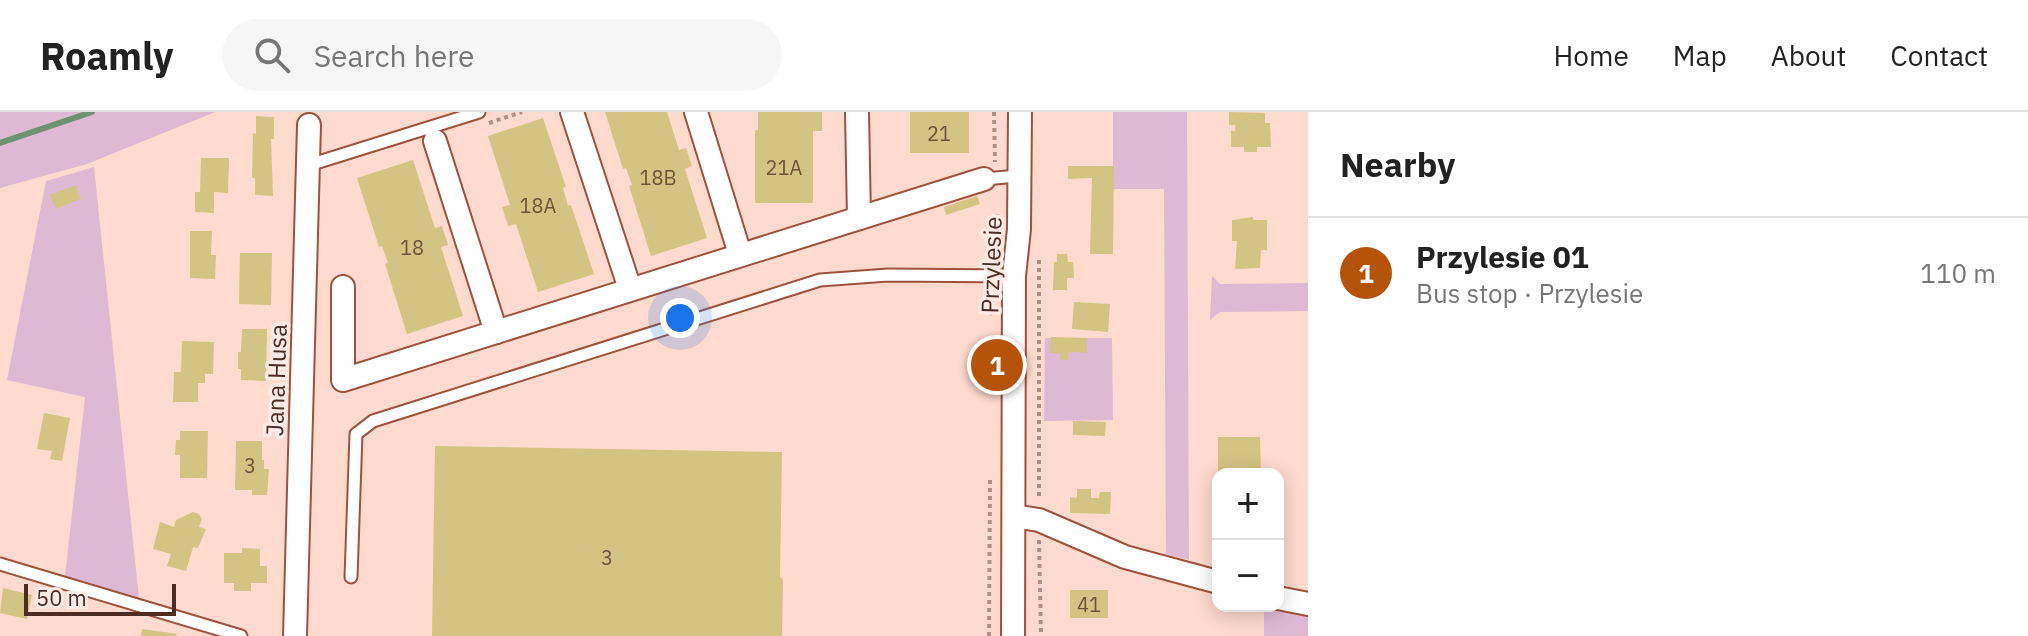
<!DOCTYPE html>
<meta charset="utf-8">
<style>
body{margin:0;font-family:"IBM Plex Sans",sans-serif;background:#f6f6f6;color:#222}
.controls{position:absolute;right:24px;bottom:24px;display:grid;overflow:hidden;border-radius:16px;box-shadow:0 4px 20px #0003}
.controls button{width:72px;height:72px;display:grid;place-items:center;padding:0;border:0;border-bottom:2px solid #e0e0e0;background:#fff;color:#222;font:40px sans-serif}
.scale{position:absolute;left:24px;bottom:20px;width:152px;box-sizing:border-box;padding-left:8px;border:4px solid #4e2c22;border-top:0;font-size:22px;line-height:28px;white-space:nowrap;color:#4e2c22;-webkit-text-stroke:6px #feebe6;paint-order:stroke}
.you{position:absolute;left:680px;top:206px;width:28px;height:28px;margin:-20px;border:6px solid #fff;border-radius:50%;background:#1a73e8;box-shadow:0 0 0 12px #1a73e833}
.badge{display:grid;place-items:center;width:52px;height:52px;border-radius:50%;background:#b45309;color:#fff;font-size:26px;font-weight:700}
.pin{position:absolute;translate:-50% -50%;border:4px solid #fff;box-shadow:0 2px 8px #0006}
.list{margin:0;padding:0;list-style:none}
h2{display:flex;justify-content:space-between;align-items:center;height:104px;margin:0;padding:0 32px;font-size:34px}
h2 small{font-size:26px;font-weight:400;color:#767676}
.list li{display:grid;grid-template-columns:52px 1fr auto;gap:24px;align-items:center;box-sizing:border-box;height:112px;padding:0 32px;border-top:2px solid #e0e0e0}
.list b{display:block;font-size:30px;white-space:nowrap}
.list p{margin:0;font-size:26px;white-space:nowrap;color:#767676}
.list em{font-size:26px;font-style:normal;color:#767676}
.icon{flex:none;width:44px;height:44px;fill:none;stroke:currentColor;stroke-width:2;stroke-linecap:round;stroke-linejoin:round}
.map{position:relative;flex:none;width:1308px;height:524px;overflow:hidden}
header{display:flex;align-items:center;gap:48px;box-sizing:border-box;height:112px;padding:0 40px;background:#fff;border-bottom:2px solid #e0e0e0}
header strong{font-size:38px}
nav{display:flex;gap:44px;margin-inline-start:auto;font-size:28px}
.search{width:560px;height:72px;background:#f6f6f6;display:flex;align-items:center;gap:20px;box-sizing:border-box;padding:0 28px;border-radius:44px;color:#767676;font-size:30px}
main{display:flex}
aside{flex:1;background:#fff}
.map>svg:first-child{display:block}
.green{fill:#dfb9d4}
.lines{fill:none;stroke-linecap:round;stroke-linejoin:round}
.stream{stroke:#6f9173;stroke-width:6}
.building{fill:#d3c483}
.service-casing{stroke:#9f523b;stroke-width:15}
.minor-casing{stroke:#9f523b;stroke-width:26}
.path{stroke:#b28f84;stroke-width:4;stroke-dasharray:4 4;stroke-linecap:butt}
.service{stroke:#fff;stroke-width:11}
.minor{stroke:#fff;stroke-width:22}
.labels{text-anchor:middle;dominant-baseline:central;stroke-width:7;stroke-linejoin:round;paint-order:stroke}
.number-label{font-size:20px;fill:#6f523a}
.street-label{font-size:24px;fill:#4e2c22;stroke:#feebe6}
</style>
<header>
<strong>Roamly</strong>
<div class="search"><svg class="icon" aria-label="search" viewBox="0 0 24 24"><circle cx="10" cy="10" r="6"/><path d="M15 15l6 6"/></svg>Search here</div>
<nav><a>Home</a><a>Map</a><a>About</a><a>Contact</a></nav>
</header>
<main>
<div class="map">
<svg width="1308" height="524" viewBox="0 0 1308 524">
<rect width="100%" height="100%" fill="#fedacf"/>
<g class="green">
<polygon points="0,0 215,0 87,52 0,76"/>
<polygon points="1113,0 1187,0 1189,448 1166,442 1164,77 1113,77"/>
<polygon points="94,55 139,487 65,464 85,285 7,268 46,69"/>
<polygon points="1212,164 1220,172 1308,171 1308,199 1220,200 1210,208"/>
<polygon points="1045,226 1112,226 1113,308 1044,309"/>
<polygon points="1264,494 1308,503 1308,524 1264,524"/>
</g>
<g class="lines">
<polyline class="stream" points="0,31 92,0"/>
</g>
<g class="building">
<polygon points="605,0 667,0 679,38 686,36 692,54 685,57 707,126 651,144 629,74 632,73 626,56 623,57"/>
<polygon points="758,0 822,0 822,19 813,19 813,91 755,91 755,18 758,18"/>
<rect x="910" y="0" width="59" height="41"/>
<polygon points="1229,0 1265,1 1265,11 1270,11 1271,35 1257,35 1257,40 1244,40 1244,35 1231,35 1231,19 1235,19 1235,13 1229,13"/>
<polygon points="256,4 274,5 274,27 271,27 273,84 255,83 255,66 252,66 253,21 256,22"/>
<polygon points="543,6 566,75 563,76 568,94 571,93 594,162 538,180 516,112 508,114 502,95 510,93 488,24"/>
<polygon points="201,46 229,46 228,81 214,80 214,101 195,100 195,80 200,80"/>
<polygon points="413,48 435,116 442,114 448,133 441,135 463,204 407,222 385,152 388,151 382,134 379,135 357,66"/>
<polygon points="1068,54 1114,54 1113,142 1090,142 1092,66 1068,67"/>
<polygon points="76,73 81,87 56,97 50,83"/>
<polygon points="977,84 980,92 946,103 944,95"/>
<polygon points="1253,105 1253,108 1267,108 1267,138 1261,138 1260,156 1235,157 1237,129 1232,129 1232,108"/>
<polygon points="190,119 212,119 211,143 216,143 215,167 190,166"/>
<polygon points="240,141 272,141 271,193 239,192"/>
<polygon points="1057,142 1067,142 1068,150 1073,150 1074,166 1067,166 1067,178 1053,178 1054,150 1057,150"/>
<polygon points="1074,190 1110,192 1108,220 1072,217"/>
<polygon points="242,217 267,217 266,269 241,268 241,257 238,257 238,240 241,240"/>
<polygon points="1051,225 1087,226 1087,241 1072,240 1068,241 1068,248 1060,248 1060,241 1050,241"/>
<polygon points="182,229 214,230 213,262 205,262 205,271 198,271 198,290 173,290 174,260 181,260"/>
<polygon points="44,301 70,306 62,349 50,347 52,339 37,337"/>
<polygon points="1073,309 1106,310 1105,324 1073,323"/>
<polygon points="180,319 208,319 207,366 180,366 180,343 175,343 176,328 180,328"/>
<polygon points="1218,325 1260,325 1261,362 1218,361"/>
<polygon points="236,329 262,329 262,348 264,348 264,357 269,357 267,383 252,383 252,378 235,378"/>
<polygon points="435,334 782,340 780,464 783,468 782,524 432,524"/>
<polygon points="1077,377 1091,377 1091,386 1099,386 1100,380 1111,380 1110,402 1070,401 1070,385 1077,386"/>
<polygon points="193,400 199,402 202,407 199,415 206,417 198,436 193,435 186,459 167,454 171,442 153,437 160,410 174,415 176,408"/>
<polygon points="242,436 260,437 260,454 267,454 267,471 251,471 251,479 234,479 234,471 224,471 224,441 242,441"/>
<polygon points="3,476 32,483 27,507 0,501"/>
<rect x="1070" y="478" width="38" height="28"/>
<polygon points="142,517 177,522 176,524 141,524"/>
</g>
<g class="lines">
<defs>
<g id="service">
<polyline points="309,53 479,0"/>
<polyline points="984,67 1019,64"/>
<polyline points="0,452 241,524"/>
<polyline points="351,465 356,322 373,309 820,168 888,163 1014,164"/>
</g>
<g id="minor">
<polyline points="572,0 630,177"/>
<polyline points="696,0 740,142"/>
<polyline points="857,0 859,106"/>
<polyline points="435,29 496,220"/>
<polyline points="343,175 343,268 984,67"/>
<polyline points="1014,404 1039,408 1125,445 1218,470"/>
<polyline points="1278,486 1308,492"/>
<polyline points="295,524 309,13"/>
<polyline points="1013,524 1014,164 1019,117 1020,0"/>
</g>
</defs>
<use href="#service" class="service-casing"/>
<use href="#minor" class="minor-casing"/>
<g class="path">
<polyline points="994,0 995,50"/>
<polyline points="489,11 522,0"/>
<polyline points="997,102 994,119 1001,118"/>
<polyline points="1039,148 1039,387"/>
<polyline points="988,151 994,119"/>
<polyline points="987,176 987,188 992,203"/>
<polyline points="1039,428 1041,524"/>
<polyline points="989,524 990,366"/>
</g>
<use href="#service" class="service"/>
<use href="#minor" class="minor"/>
</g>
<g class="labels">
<g class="number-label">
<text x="939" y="21">21</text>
<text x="784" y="55">21A</text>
<text x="658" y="65">18B</text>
<text x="538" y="93">18A</text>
<text x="412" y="135">18</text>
<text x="250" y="353">3</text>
<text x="607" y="445">3</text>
<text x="1089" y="492">41</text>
</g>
<g class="street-label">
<text transform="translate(991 153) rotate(-88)">Przylesie</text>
<text transform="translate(276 268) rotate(-88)">Jana Husa</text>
</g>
</g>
</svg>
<div class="controls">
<button>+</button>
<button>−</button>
</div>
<div class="scale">50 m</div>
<div class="you"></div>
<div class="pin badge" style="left:997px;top:253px">1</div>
</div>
<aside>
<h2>Nearby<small></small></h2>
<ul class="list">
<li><span class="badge">1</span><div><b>Przylesie 01</b><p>Bus stop · Przylesie</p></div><em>110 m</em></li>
</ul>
</aside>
</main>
